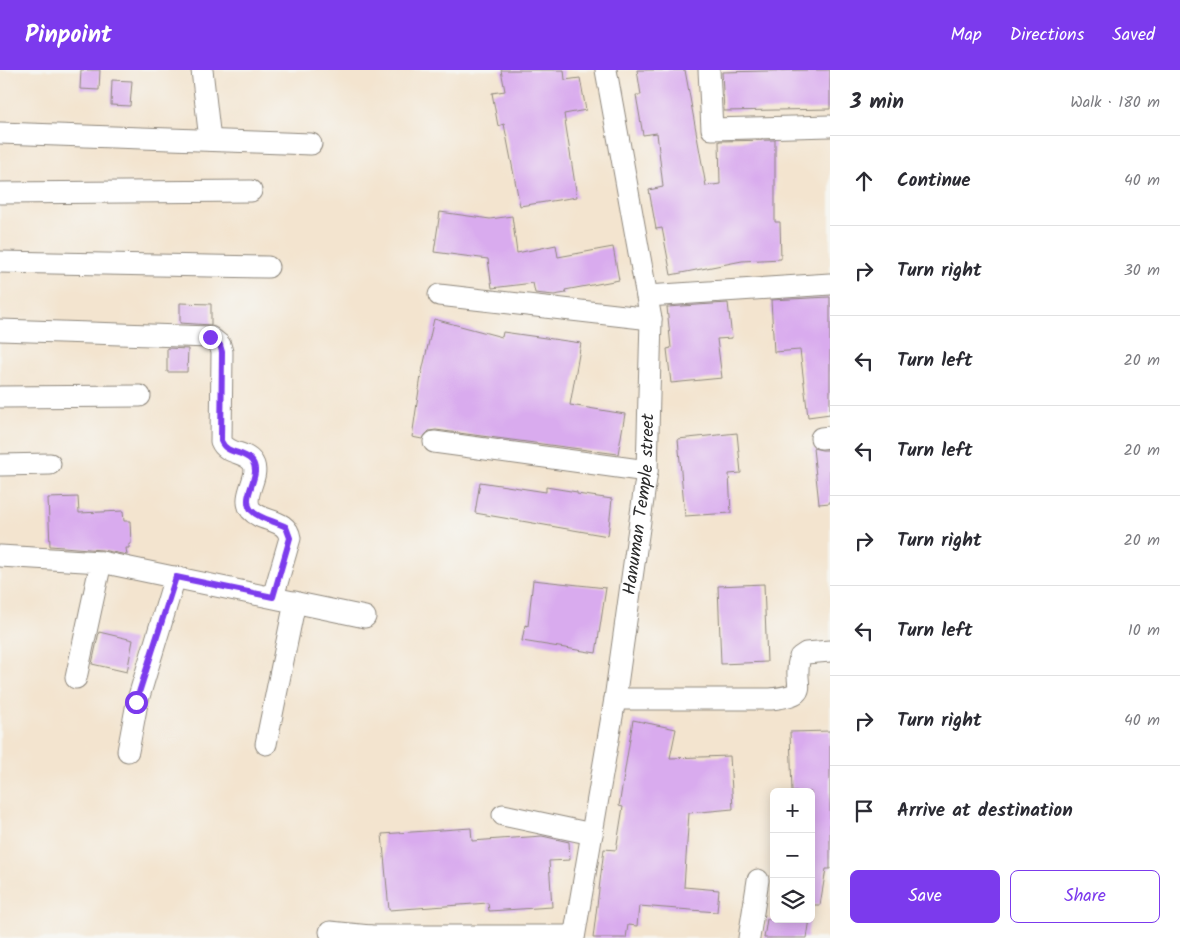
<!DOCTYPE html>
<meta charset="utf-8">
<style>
body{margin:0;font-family:Kalam,sans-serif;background:#f2f2f3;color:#2b2b33}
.controls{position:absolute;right:15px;bottom:15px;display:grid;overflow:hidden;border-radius:8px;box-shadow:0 2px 12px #0003}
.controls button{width:45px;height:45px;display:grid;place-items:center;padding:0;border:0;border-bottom:1px solid #e1e1e2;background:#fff;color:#2b2b33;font:25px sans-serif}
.stop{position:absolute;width:15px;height:15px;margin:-11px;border:4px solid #7c3aed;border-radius:50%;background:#fff}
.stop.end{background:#7c3aed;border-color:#fff;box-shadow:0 1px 5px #0008}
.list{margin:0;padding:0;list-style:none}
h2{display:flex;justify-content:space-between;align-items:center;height:65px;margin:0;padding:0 20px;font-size:21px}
h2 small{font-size:16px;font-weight:400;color:#7c7c81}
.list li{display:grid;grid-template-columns:32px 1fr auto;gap:15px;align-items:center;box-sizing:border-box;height:90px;padding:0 20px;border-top:1px solid #e1e1e2}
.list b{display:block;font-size:19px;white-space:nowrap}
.list em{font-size:16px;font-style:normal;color:#7c7c81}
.actions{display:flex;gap:10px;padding:15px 20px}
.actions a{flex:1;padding:11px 0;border:1px solid #7c3aed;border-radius:8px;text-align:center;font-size:18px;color:#7c3aed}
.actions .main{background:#7c3aed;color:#fff}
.icon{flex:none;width:28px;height:28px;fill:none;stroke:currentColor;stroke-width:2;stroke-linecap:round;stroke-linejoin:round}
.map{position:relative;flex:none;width:830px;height:868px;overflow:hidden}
header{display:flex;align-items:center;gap:30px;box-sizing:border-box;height:70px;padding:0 25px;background:#7c3aed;color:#fff}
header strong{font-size:24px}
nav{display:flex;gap:28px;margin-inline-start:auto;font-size:18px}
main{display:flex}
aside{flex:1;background:#fff}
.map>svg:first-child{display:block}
.building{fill:#d9abee}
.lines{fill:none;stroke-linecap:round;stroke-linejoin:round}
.minor-casing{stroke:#8f887d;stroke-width:23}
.minor{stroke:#fff;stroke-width:21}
.route{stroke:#7c3aed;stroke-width:6}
.labels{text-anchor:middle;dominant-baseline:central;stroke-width:4.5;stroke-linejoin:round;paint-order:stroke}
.street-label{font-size:18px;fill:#2b2b2b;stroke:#f6f6f2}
</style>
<header>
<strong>Pinpoint</strong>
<nav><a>Map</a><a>Directions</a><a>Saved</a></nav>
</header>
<main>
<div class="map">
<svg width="830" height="868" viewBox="0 0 830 868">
<rect width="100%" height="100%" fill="#f6f6f2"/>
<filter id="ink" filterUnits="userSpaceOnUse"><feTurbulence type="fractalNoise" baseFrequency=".02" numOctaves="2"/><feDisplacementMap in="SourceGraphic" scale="10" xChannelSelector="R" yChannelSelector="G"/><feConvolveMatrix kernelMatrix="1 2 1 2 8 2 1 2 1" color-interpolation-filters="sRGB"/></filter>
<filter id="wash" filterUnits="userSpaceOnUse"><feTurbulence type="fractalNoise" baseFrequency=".0096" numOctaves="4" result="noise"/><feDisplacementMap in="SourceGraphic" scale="20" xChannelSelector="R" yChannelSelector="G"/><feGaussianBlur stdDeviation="1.12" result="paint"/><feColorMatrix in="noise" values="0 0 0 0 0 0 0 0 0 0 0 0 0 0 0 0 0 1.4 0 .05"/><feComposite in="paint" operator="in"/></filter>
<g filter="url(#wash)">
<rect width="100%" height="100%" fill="#f3e4cf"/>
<g id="blocks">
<g class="building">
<polygon points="81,0 100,0 99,20 80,19"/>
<polygon points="501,0 564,0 565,10 580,8 586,40 564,44 577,127 520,136 504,54 498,56 492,23 505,21"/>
<polygon points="637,0 685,0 706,116 720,114 719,71 775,70 775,152 780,152 781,189 742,191 671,205 662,158 656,159 649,120 663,117 657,63 643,65 636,25 641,25"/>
<polygon points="809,0 830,0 830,39 724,41 722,2"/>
<polygon points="112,10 132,11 130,36 111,35"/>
<polygon points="440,142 490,149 512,146 517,183 556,175 558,187 613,177 619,210 565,220 566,223 554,225 535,223 533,213 492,218 488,189 434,182"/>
<polygon points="830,227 830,344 808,347 800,280 774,282 771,230"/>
<polygon points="180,233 211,234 211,255 180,253"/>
<polygon points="728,233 732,268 717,269 722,308 671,313 667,279 671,278 667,237"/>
<polygon points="434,249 502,267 503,262 581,273 570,335 625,344 618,384 436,360 429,361 422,369 412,367 421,306"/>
<polygon points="167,278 188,279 187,302 167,302"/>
<polygon points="737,363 741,403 729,404 731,443 685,446 678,369"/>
<polygon points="813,378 822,380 830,380 830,433 819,434"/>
<polygon points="480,412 546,422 546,417 577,422 577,424 612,429 608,466 475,443"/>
<polygon points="78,427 79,443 123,441 124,451 130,451 131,474 129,474 129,478 126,478 127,485 102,480 50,476 48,428"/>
<polygon points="533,510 606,518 596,583 522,571 525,555 528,556"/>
<polygon points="764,514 767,592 721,594 718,516"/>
<polygon points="99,562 133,570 127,602 92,594"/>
<polygon points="633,650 676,659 670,688 730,686 733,739 689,743 684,817 719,820 717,842 639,836 637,856 628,855 626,868 593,868 604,779 616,780 623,737 619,736"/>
<polygon points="830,661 830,799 826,799 820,835 811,835 811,722 792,722 790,662"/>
<polygon points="471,758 472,771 542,766 569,772 570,790 549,791 552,837 489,841 488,833 389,840 382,764"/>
<polygon points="767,849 810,849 807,868 764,868"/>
</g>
</g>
</g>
<g filter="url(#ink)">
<use href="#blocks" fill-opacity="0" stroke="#8f887d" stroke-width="1"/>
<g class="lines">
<defs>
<g id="minor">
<polyline points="202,0 210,70"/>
<polyline points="709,0 712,59 830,56"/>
<polyline points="0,63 311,74"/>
<polyline points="0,123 251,121"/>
<polyline points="0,192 268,197"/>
<polyline points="439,225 651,249"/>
<polyline points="647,226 830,214"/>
<path d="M 0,260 L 210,267 L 220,275 L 222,282 L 221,371 C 227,386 248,380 254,395 C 259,408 241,427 251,440 C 262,453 287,448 290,468 L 273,527"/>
<polyline points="0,327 140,326"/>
<polyline points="821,368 830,367"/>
<polyline points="434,372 647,401"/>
<polyline points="0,395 50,394"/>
<polyline points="0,486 101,492 76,608"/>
<polyline points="101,492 365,547"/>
<path d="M 615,629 L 771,629 C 815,624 791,617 800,587 L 806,583 L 830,581"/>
<polyline points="266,674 295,532"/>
<polyline points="128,681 137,633 175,507"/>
<polyline points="503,745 592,764"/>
<polyline points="330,862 370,866"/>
<polyline points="369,868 370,866 574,866"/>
<path id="s1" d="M 574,868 L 615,629 L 647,401 L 651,249 L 606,0"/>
<polyline points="749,868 758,810"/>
</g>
</defs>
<use href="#minor" class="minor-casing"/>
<use href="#minor" class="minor"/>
</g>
</g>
<g class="lines" filter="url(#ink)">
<path class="route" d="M 136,632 L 176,507 L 273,527 L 290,468 L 286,457 C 275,451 259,449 251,440 C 240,426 263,405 252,391 C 243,380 227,385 221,371 L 222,282 L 220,275 L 210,267"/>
</g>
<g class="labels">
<g class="street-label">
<text stroke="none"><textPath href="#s1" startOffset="439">Hanuman Temple street</textPath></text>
</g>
</g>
</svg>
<div class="controls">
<button>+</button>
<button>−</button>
<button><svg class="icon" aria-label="layers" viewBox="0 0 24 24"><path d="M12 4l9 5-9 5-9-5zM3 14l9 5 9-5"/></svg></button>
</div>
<div class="stop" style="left:136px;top:632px"></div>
<div class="stop end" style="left:210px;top:267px"></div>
</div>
<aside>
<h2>3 min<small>Walk · 180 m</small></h2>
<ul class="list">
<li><svg class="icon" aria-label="ahead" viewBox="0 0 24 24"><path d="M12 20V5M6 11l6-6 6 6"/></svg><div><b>Continue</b></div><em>40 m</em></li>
<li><svg class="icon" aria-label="right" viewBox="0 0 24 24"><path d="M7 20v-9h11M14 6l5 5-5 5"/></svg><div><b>Turn right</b></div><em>30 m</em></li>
<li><svg class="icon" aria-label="left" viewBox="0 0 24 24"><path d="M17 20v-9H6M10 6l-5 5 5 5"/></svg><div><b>Turn left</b></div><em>20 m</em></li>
<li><svg class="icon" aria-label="left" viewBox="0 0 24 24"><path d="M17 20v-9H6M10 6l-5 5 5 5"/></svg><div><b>Turn left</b></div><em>20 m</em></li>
<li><svg class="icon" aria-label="right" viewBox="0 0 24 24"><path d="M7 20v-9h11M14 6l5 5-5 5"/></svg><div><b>Turn right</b></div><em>20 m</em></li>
<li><svg class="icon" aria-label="left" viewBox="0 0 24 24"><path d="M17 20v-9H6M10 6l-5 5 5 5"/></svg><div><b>Turn left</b></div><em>10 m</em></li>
<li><svg class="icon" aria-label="right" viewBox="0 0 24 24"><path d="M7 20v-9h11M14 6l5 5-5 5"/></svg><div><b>Turn right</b></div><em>40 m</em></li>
<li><svg class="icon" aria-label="arrive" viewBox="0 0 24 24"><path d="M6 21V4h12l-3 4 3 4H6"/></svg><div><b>Arrive at destination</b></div></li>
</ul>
<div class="actions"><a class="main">Save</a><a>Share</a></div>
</aside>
</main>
